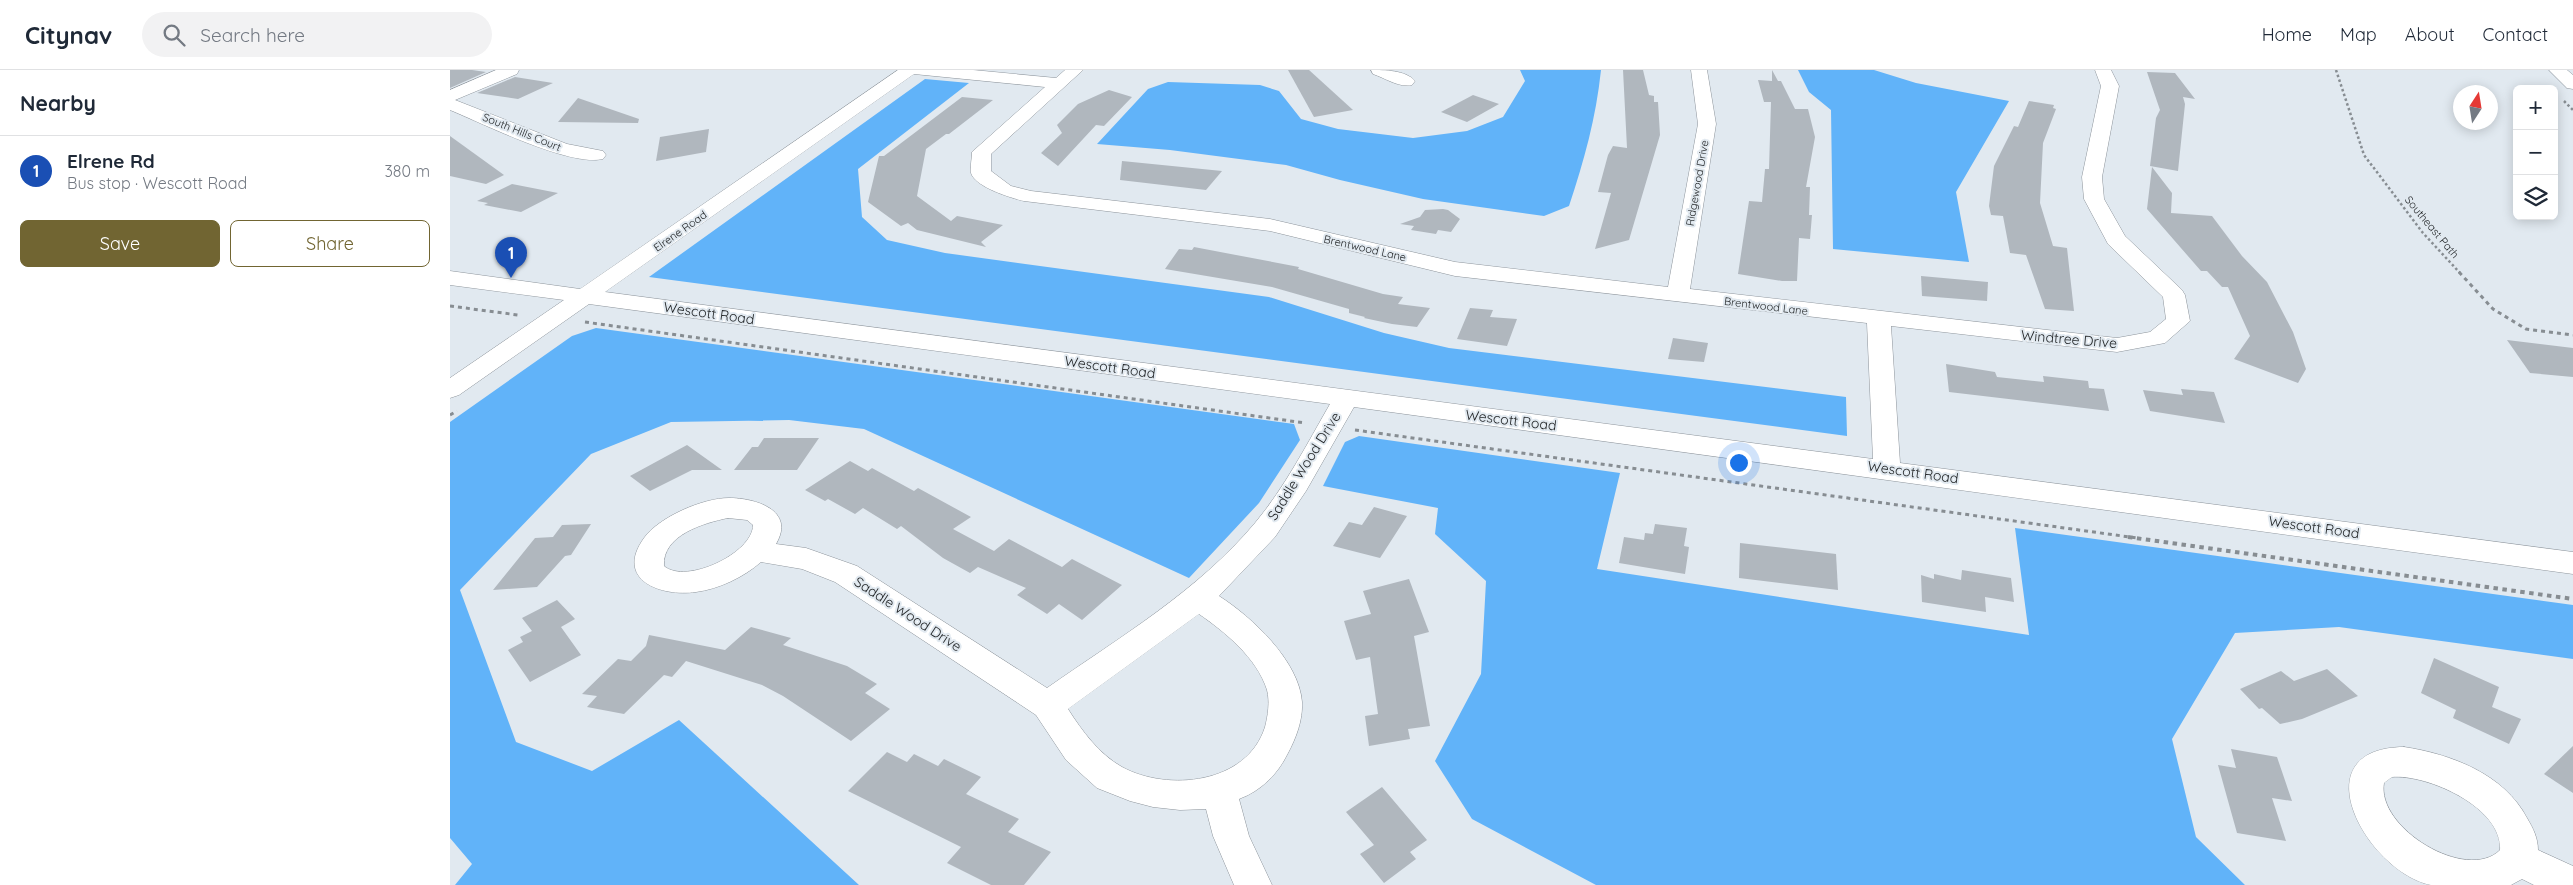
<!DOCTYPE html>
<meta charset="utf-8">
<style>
body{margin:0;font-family:Quicksand,sans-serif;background:#f2f2f3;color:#1f2937}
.controls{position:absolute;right:15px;top:15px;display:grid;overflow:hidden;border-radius:8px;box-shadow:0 2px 12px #0003}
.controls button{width:45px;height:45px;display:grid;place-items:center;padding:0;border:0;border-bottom:1px solid #e0e1e3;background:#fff;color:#1f2937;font:25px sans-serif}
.compass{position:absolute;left:2003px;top:15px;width:45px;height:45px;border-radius:50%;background:#fff;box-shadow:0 2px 12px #0003;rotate:12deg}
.you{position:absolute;left:1288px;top:392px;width:18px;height:18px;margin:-12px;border:4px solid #fff;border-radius:50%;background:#1a73e8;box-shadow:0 0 0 8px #1a73e833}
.badge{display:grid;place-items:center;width:32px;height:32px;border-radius:50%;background:#716532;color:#fff;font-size:16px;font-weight:700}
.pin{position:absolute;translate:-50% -41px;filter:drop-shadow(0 1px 2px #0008)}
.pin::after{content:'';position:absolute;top:26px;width:18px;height:15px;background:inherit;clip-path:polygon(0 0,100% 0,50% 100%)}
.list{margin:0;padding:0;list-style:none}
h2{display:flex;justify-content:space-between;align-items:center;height:65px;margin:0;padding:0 20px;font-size:21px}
h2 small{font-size:16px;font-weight:400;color:#747a83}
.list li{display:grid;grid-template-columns:32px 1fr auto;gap:15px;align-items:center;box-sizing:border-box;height:70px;padding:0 20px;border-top:1px solid #e0e1e3}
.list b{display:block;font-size:19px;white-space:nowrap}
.list p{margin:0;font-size:16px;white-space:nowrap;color:#747a83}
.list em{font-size:16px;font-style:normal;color:#747a83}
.actions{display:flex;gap:10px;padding:15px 20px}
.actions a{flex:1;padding:11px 0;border:1px solid #716532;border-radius:8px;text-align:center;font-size:18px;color:#716532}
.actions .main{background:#716532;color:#fff}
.icon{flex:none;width:28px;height:28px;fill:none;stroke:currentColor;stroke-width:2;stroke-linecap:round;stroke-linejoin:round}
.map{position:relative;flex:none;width:2123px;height:815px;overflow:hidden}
header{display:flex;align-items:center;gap:30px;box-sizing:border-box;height:70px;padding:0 25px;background:#fff;border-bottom:1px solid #e0e1e3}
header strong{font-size:24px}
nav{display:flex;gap:28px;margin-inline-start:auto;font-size:18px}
.search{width:350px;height:45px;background:#f2f2f3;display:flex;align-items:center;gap:12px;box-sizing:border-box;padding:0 18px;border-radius:28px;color:#747a83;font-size:19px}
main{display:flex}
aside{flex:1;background:#fff}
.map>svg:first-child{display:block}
.forest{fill:#61b3f9}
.building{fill:#b0b7be}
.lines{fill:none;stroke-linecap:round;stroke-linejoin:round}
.minor-casing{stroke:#8d949b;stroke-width:1}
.path-far2{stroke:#878d92;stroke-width:2.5;stroke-dasharray:2.5 2.5;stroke-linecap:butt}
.path-far1{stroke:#878d92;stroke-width:3;stroke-dasharray:4 4;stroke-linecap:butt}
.path{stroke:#878d92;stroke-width:4;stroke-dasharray:4.5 4.5;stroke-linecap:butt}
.minor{fill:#fff;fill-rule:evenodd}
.labels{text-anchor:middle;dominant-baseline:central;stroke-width:4;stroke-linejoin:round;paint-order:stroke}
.far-street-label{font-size:11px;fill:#1d2022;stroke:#e1e9f0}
.street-label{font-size:14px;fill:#1d2022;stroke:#e1e9f0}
</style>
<header>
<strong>Citynav</strong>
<div class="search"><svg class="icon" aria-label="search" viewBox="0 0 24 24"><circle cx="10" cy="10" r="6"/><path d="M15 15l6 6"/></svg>Search here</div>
<nav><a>Home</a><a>Map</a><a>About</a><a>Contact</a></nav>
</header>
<main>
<aside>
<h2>Nearby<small></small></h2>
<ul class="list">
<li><span class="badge" style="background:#1a4fb4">1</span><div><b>Elrene Rd</b><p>Bus stop · Wescott Road</p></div><em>380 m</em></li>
</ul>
<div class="actions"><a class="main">Save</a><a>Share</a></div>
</aside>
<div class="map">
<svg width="2123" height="815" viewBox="0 0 2123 815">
<rect width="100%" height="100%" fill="#e1e9f0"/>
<g class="forest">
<path d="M 1070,0 L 1151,0 C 1146,48 1134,91 1119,136 L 1094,146 L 973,129 L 890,110 L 836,95 L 720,80 L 647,74 L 698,19 L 718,12 L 810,15 L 829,21 L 851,49 L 888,59 L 963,68 L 1017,61 L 1053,47 L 1075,11 Z"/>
<polygon points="1348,0 1424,0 1466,13 1559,31 1506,122 1519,192 1383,179 1381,40 1359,22"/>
<polygon points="475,9 519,13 408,99 412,147 437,170 495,183 819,227 934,263 999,278 1396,327 1397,366 199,207"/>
<polygon points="146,258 844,354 850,370 809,433 739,508 414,359 339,350 221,352 141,384 10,520 66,672 142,701 229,650 409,815 5,815 22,794 0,768 0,352 122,266"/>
<polygon points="909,366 1170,403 1147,499 1579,565 1565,458 2123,535 2123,589 1889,557 1785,563 1722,669 1746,767 1795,815 1146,815 1022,749 985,691 1031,604 1036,511 985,464 988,438 873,416 895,372"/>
</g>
<g class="building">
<polygon points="0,0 22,0 36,2 0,18"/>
<polygon points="838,0 859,0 903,40 864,47"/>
<polygon points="1173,0 1193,0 1199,25 1204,26 1204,32 1208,32 1210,65 1179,170 1145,179 1161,123 1148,122 1158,85 1163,76 1177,78"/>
<polygon points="1322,0 1328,11 1331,11 1345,39 1358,39 1365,67 1356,117 1360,117 1359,145 1362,145 1360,169 1349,168 1347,211 1332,211 1288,204 1299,131 1312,132 1315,99 1319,99 1321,32 1314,32 1308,10 1322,11"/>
<polygon points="1697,2 1725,3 1745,29 1733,27 1735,34 1728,101 1700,96 1706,48 1710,40"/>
<polygon points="65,7 103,13 68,29 27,23"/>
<polygon points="659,20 682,27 654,56 646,55 608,96 591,83 612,63 607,55 628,34"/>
<polygon points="1023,25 1049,34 1017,52 991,42"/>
<polygon points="512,27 543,30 499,64 496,64 476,79 467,126 501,151 507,146 553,155 531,172 536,177 467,160 458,153 451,156 418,132 429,86 434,86"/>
<polygon points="128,28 189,49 188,53 108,52"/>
<polygon points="1579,31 1604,35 1603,38 1606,39 1593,73 1590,133 1603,176 1617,178 1624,241 1595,239 1576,185 1560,183 1553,146 1541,145 1539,136 1544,96 1564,56 1568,57"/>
<polygon points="259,59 256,82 206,91 210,67"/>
<polygon points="0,66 54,105 36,114 0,106"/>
<polygon points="672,91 772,101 756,120 670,110"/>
<polygon points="1702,97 1722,123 1721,143 1762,146 1792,186 1817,212 1843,262 1856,299 1848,313 1784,289 1800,266 1778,217 1772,217 1757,201 1751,201 1697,139"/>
<polygon points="62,114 108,123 71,142 34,135 38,133 27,131"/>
<polygon points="993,139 998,140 1010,149 1001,162 988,160 986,164 961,160 964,156 950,154 970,147 975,140"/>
<polygon points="744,177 849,197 848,199 933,224 953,227 948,234 980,238 967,257 942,254 914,248 915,247 899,243 899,239 822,217 715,199 729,179 742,180"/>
<polygon points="1471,206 1538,212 1537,231 1472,226"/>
<polygon points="1020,238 1043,240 1040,247 1067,249 1057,276 1007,269"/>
<polygon points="1223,268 1258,273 1254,292 1218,289"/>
<polygon points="2057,270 2123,278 2123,307 2080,303"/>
<polygon points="1496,294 1545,302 1547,307 1594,312 1593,306 1638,311 1639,318 1654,319 1659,341 1499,322"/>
<polygon points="1731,319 1764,322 1775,353 1700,341 1693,320 1733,325"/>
<polygon points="314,368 369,368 347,400 284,400 302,377 308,377"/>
<polygon points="237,375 272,400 242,400 200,421 180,406"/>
<polygon points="400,391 418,401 422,398 464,421 468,418 521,447 503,459 544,481 559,469 612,497 622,489 672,515 632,550 609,534 597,544 567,525 576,518 528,497 520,503 493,488 451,456 447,459 413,438 405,444 378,429 375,431 355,420"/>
<polygon points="924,437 957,446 930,488 883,476 899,452 912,455"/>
<polygon points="141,454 121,485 115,486 87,517 43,520 85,468 103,467 112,455"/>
<polygon points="1205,454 1237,458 1234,476 1239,477 1235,504 1169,493 1174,467 1194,470 1195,463 1203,464"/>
<polygon points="1290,473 1386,484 1388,520 1289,508"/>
<polygon points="1512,500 1561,508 1564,532 1535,527 1536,542 1472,532 1471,505 1484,509 1484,504 1511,510"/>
<polygon points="959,509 979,562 964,566 980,656 958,659 960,669 919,676 915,646 928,644 920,587 906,590 894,551 921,544 913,521"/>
<polygon points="107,530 125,549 111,557 131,585 80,612 58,580 73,572 70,567 82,561 72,548"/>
<polygon points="301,557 341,568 333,575 397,596 427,614 415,623 440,639 401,671 333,626 312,615 236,591 222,607 214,605 174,644 137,637 147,626 132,624 168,589 181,591 196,576 199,565 275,580"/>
<polygon points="1984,588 2049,617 2042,637 2071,649 2059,674 2003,648 2006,640 1971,623"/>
<polygon points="1877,599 1908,626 1852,649 1830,654 1812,638 1809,639 1790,619 1831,601 1844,611"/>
<polygon points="2123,676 2123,723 2094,704"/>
<polygon points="1781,679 1827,687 1842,731 1822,728 1836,771 1787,763 1768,695 1786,698"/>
<polygon points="437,682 457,692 464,684 488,696 494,689 531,707 516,724 569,749 558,762 601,782 574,815 541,815 497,793 511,777 398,721"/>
<polygon points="932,717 977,770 960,782 966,789 934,813 910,784 924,775 896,742"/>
</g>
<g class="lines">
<defs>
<g id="minor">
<path d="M 46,0 L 69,0 L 67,4 L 5,30 L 117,74 L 153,81 L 156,85 L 153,89 C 120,97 34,54 0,40 L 0,20 Z"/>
<path d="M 448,0 L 523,0 L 606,8 L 615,0 L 633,0 L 541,84 L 541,101 L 561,116 L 581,121 L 820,149 L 1005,192 L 1218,217 L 1248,54 L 1241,0 L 1257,0 L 1266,54 L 1240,219 L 1667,268 L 1700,262 L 1716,249 L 1713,227 L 1658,174 L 1634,129 L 1632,107 L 1651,16 L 1645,0 L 1661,0 L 1669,16 L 1652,107 L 1654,129 L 1675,166 L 1732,220 L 1735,225 L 1740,251 L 1715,273 L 1667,282 L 1441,256 L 1450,393 L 2123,482 L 2123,504 L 904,337 L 856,421 L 825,467 L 769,526 C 802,547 849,591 852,632 C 853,650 846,668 838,683 C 828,704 811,721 789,729 L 799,766 L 822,815 L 784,815 L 763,766 L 756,739 L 730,740 L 703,737 L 680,731 L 647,718 L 616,690 L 586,645 L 385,512 L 352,499 L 311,492 C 294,507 269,519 246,522 C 211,527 164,510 194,468 C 209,447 253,428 279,428 C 305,428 346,440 326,474 L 356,478 L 407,496 L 597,618 C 670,567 748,521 805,453 C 835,417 857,374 880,334 L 139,234 L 9,325 L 0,328 L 0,308 L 114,230 L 0,215 L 0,201 L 130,219 ZM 464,4 L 595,17 L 522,82 C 522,88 520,97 521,103 C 525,117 561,128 574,131 L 820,161 L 1005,206 L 1417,253 L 1423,389 L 155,222 ZM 278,448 L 297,450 L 303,455 C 303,483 236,515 214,496 C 212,465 254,453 278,448 ZM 749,544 C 775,562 807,588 817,620 C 820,632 818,645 815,657 C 797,714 718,722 672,697 C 649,684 632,661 618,639 Z"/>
<path d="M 921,0 C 934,0 956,0 965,11 L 962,15 C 949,18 935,8 923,4 Z"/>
<polygon points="2099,0 2117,0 2123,5 2123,19 2117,18"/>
<path d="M 1954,677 C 2001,684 2054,704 2077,748 C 2083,758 2088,768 2088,780 L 2123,796 L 2123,815 L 2084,815 L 2072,809 L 2061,815 C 2040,815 2001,815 1981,815 C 1917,802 1848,678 1954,677 ZM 1942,707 C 1978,704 2053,738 2050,780 C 2017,813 1926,758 1934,713 Z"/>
</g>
</defs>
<use href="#minor" class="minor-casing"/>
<g class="path-far2">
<polyline points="1886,0 1914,85 1973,163 2010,203"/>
<polyline points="2114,31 2123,40"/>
</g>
<g class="path-far1">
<polyline points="2009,202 2043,239 2076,259 2123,265"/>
<polyline points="0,236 68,245"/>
<polyline points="135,252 855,353"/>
<polyline points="0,345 7,341"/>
<polyline points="905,360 1687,468"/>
</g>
<polyline class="path" points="1678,467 2123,529"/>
<use href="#minor" class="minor"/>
</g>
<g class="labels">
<g class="far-street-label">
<text transform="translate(72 62) rotate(22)">South Hills Court</text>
<text transform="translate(1247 113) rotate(-80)">Ridgewood Drive</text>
<text transform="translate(1982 157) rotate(50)">Southeast Path</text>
<text transform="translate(230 161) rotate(-35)">Elrene Road</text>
<text transform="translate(915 178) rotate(13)">Brentwood Lane</text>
<text transform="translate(1316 236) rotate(7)">Brentwood Lane</text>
</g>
<g class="street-label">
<text transform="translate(259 243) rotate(8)">Wescott Road</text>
<text transform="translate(1619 269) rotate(5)">Windtree Drive</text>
<text transform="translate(660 297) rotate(8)">Wescott Road</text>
<text transform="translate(1061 350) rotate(7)">Wescott Road</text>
<text transform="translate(854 396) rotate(-58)">Saddle Wood Drive</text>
<text transform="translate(1463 402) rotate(8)">Wescott Road</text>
<text transform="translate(1864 457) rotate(8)">Wescott Road</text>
<text transform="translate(458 544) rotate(33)">Saddle Wood Drive</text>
</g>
</g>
</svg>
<div class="controls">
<button>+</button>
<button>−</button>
<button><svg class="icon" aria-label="layers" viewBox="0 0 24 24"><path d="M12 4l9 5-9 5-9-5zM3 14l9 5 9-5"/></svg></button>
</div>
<svg class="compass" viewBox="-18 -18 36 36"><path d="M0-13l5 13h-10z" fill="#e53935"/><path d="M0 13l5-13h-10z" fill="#747a83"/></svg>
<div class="you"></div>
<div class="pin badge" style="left:61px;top:208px;background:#1a4fb4">1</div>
</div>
</main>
